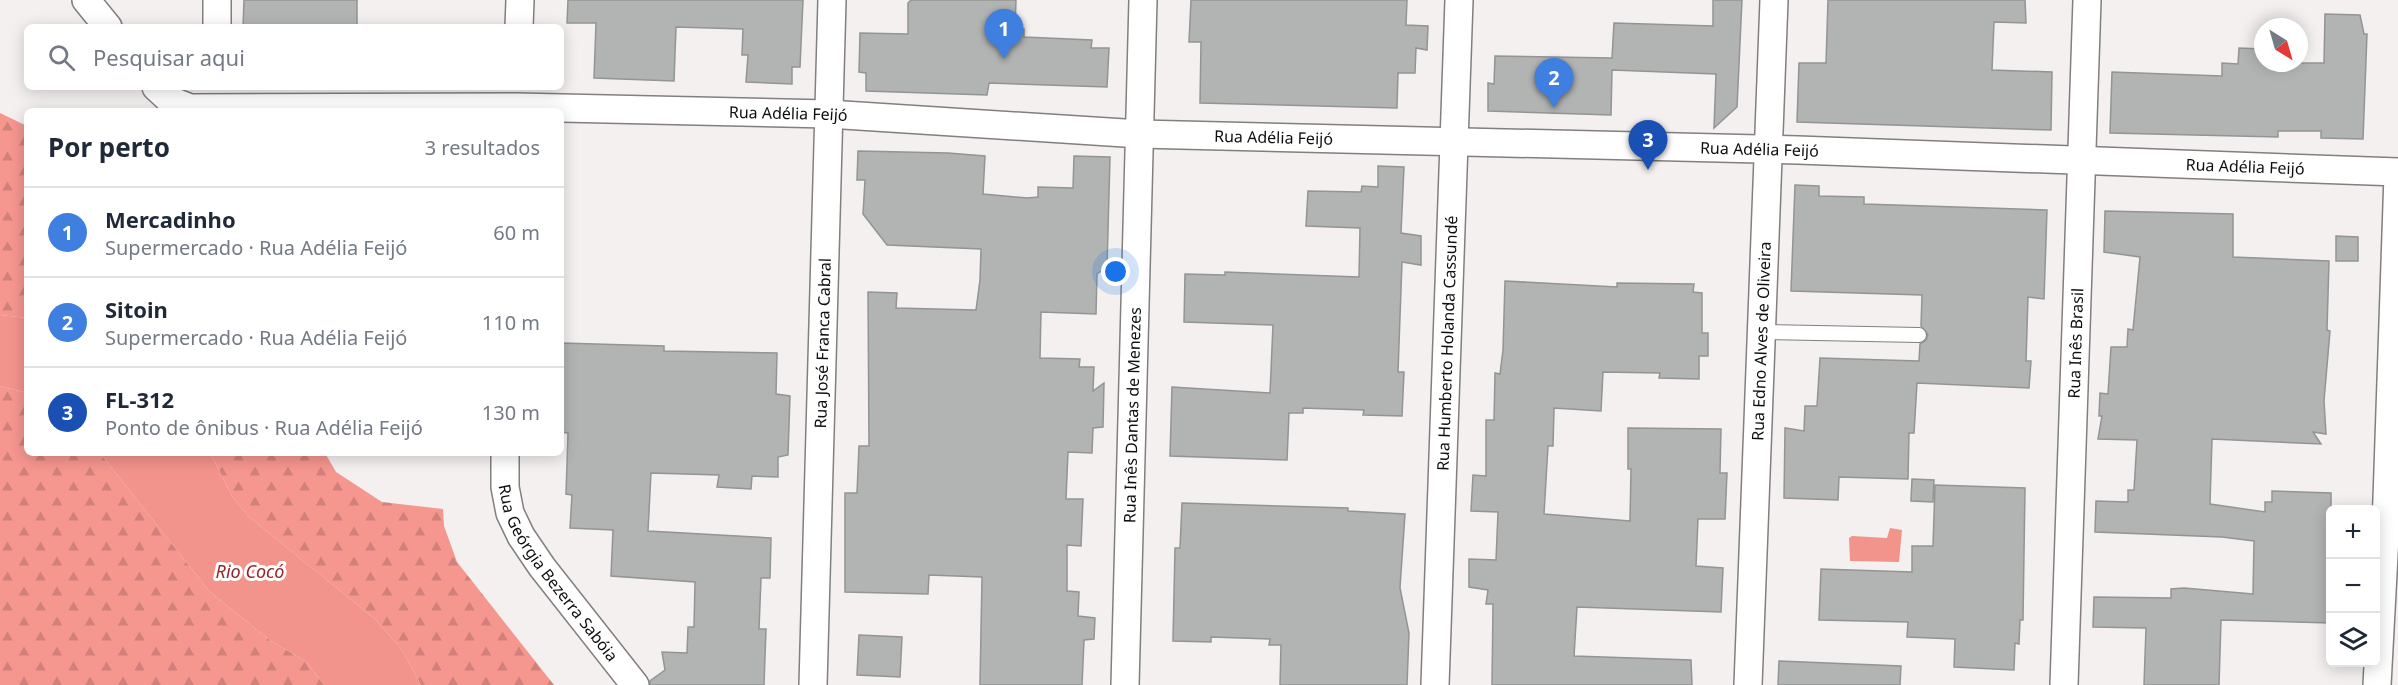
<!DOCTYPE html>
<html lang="pt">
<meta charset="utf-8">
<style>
body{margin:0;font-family:"Noto Sans",sans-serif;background:#f6f6f7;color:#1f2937}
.controls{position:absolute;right:18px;bottom:18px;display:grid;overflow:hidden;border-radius:9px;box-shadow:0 3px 15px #0003}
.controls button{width:54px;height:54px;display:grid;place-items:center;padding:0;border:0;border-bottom:2px solid #e0e1e3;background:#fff;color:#1f2937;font:30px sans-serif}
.compass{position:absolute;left:2254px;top:18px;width:54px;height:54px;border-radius:50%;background:#fff;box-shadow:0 3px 15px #0003;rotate:143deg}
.you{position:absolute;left:1116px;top:272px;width:21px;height:21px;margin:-15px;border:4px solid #fff;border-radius:50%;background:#1a73e8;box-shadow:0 0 0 9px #1a73e833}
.badge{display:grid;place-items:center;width:39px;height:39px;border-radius:50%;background:#318558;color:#fff;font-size:20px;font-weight:700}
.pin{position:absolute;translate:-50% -50px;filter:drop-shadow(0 2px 3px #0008)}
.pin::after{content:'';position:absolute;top:32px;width:21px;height:18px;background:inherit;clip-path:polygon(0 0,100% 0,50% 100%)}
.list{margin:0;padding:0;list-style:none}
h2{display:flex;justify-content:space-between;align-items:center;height:78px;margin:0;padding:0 24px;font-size:26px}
h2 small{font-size:20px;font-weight:400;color:#747a83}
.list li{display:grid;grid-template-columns:39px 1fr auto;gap:18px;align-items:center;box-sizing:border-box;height:90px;padding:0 24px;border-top:2px solid #e0e1e3}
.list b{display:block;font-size:22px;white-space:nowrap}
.list p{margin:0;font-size:20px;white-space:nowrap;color:#747a83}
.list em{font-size:20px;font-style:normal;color:#747a83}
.icon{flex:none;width:33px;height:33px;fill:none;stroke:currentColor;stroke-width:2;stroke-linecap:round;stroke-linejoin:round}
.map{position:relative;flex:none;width:2398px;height:685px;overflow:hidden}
.search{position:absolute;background:#fff;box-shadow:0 3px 15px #0003;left:24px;top:24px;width:540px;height:66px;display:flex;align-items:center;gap:15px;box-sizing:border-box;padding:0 21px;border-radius:9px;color:#747a83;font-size:22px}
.panel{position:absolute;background:#fff;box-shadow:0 3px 15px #0003;left:24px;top:108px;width:540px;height:348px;border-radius:9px}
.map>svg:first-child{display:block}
.forest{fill:url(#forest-firs)}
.water{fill:#f2938c}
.building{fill:#b1b4b2;stroke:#929593;stroke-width:1.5}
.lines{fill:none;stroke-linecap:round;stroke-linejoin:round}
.lane-casing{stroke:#827f7e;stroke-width:16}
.street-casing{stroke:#827f7e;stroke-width:30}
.lane{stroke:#fff;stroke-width:14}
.street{stroke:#fff;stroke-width:27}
.labels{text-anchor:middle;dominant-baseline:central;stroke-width:6;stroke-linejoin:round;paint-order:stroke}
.street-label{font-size:16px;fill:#0f0e0e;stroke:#fffefe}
.water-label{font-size:18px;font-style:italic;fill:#932527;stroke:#fffefe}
</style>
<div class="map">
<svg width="2398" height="685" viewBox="0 0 2398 685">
<defs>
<pattern id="forest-firs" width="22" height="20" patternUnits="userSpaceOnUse" patternTransform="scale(1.5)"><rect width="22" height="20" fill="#f5968f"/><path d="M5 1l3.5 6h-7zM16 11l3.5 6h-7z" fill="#d1807a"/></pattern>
</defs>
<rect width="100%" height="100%" fill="#f3f0ef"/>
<g class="forest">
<polygon points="0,113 27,126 27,318 0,315"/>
<polygon points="0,386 27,393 27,453 100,453 210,592 271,641 307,662 324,685 0,685"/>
<polygon points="210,453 325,453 336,472 382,502 443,509 444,526 457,562 554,685 421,685 402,650 376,620 249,517 232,496"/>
</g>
<g class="water">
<polygon points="0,315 27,318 27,393 0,386"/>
<polygon points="100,453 210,453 232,496 249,517 376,620 402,650 421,685 324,685 307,662 271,641 210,592"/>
<polygon points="1890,528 1902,530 1899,562 1850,561 1849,538 1852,536 1887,538"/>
</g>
<g class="building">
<polygon points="244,0 357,0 357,27 243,27"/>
<polygon points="568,0 803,0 800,67 792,67 792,84 746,82 748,55 742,55 743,29 676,27 674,81 594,78 596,23 567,23"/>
<polygon points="911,0 1016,0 1015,29 1024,29 1024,37 1092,40 1091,48 1109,48 1107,87 989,83 987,95 866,91 866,73 859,72 860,33 908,34 908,3"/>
<polygon points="1191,0 1407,0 1406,25 1428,26 1427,50 1416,48 1415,73 1398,73 1397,108 1200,103 1201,42 1189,42"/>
<polygon points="1713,0 1742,0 1737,107 1714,128 1716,74 1612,70 1611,115 1488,111 1488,83 1494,84 1495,56 1612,58 1614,23 1713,26"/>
<polygon points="1828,0 2025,0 2026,23 1994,22 1992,70 2052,72 2051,130 1797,122 1799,63 1826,63"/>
<polygon points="2325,14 2360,15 2364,34 2367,34 2363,139 2321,138 2321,131 2278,131 2278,137 2110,133 2112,72 2222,76 2222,63 2238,64 2239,48 2263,49 2263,63 2324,63"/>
<polygon points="858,151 948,153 985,156 983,194 1027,198 1038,197 1038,187 1073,188 1074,156 1110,157 1107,267 1097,274 1096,314 1041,312 1040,358 1080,359 1079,367 1094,367 1093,391 1104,383 1103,427 1093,428 1092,453 1068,452 1066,499 1083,499 1081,546 1067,545 1067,591 1079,592 1078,616 1095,618 1094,639 1084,640 1082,685 980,685 982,577 929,575 928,594 845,592 845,493 857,493 859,446 869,446 868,292 897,293 896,308 976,310 980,280 981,249 887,245 863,214 865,180 857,180"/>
<polygon points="1378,166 1404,167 1401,233 1421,236 1421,265 1402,262 1398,372 1404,372 1402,416 1363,415 1364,410 1303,408 1303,413 1289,413 1287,460 1170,456 1172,387 1270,393 1273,325 1184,322 1185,274 1225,275 1225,272 1359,277 1360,228 1306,226 1308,191 1361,192 1362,186 1378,187"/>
<polygon points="1795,185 1819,186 1819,196 1864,197 1864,204 2047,210 2044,299 2028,297 2026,361 2031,361 2029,388 1917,383 1914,433 1909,433 1908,479 1839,477 1838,500 1784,498 1785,428 1804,431 1805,406 1817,406 1820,358 1919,361 1920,344 1926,340 1928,335 1921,326 1922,295 1791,291"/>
<polygon points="2105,211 2233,214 2233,257 2329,261 2327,330 2330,331 2324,401 2326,434 2313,432 2321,444 2212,439 2210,504 2265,512 2265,502 2272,502 2272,491 2331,493 2331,623 2221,620 2219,685 2144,685 2146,628 2093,627 2094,597 2171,598 2171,589 2184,588 2253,594 2254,541 2222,537 2095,532 2096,501 2128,502 2128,490 2134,490 2137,440 2098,439 2102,416 2099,416 2100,393 2108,394 2111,347 2127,347 2128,329 2133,330 2140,257 2104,252"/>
<polygon points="2336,236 2358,237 2358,261 2336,261"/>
<polygon points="1505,281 1617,287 1617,283 1694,284 1693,292 1702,293 1702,333 1708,333 1708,356 1699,356 1699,379 1659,378 1660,373 1603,372 1601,411 1554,408 1553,446 1548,446 1544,514 1630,521 1631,469 1628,469 1628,428 1721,429 1720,473 1727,473 1725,519 1698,519 1696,566 1723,568 1721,612 1577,607 1574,656 1691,660 1692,685 1492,685 1493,604 1486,604 1488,590 1469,587 1469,559 1496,560 1498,512 1471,511 1473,475 1486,476 1486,420 1494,420 1495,373 1500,374 1503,350"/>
<polygon points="561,343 664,346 664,351 777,353 776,394 790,396 788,455 778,457 778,477 752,476 751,489 717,487 719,475 651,473 648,531 771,538 770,578 761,578 759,629 766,629 764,685 650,685 650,681 665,670 662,652 687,653 688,627 694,627 695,582 611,576 613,530 570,528 572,495 566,494 568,433 561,432"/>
<polygon points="1912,479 1934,480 1933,502 1911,501"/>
<polygon points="1935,485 2025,488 2023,620 2020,620 2019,644 2015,643 2014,670 1954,667 1955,639 1907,637 1908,622 1819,620 1821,569 1912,572 1912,546 1933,546"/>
<polygon points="1182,503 1348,508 1348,511 1405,514 1400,588 1409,633 1407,685 1280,685 1281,645 1269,645 1270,639 1211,637 1211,642 1173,641 1175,548 1180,548"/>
<polygon points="859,635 902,637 900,677 857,675"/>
<polygon points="1779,661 1901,666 1900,685 1778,685"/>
</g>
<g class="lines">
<defs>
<polyline id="lane" points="1764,332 1919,335"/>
<g id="street">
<polyline points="86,0 108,27"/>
<polyline points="217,27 217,0"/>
<polyline points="519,27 520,0"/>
<path id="s1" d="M 156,87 L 170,100 L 190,108 L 517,107 L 828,114 L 1140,134 L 1798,150 L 2398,172"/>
<path id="s2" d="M 505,453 L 505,487 L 510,513 L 521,536 L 542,567 L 635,685"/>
<path id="s3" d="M 813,685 L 832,0"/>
<path id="s4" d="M 1125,685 L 1143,0"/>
<path id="s5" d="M 1435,685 L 1459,0"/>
<path id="s6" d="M 1748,685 L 1774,0"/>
<path id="s7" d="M 2064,685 L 2087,0"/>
<polyline points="2377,685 2387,499 2398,175"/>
</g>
</defs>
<use href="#lane" class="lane-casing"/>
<use href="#street" class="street-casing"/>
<use href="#lane" class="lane"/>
<use href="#street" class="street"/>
</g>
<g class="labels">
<g class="street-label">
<text stroke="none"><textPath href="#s1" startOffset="639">Rua Adélia Feijó</textPath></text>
<text stroke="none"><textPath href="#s1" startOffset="1125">Rua Adélia Feijó</textPath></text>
<text stroke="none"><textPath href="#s1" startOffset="1611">Rua Adélia Feijó</textPath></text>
<text stroke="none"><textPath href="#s1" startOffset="2097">Rua Adélia Feijó</textPath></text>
<text stroke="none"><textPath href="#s3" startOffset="342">Rua José Franca Cabral</textPath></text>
<text stroke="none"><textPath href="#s7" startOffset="342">Rua Inês Brasil</textPath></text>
<text stroke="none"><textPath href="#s5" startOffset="342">Rua Humberto Holanda Cassundé</textPath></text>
<text stroke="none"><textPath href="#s6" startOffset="344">Rua Edno Alves de Oliveira</textPath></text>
<text stroke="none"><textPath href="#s4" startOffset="270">Rua Inês Dantas de Menezes</textPath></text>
<text stroke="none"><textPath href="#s2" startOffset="136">Rua Geórgia Bezerra Sabóia</textPath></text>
</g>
<g class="water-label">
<text x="250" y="571">Rio Cocó</text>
</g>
</g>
</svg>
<div class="controls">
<button>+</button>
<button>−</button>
<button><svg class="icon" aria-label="layers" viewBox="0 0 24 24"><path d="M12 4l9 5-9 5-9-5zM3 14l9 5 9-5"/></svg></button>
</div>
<svg class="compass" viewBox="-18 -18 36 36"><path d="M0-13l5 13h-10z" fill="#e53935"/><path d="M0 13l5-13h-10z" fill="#747a83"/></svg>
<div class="you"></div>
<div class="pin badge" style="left:1004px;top:59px;background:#3f7fe0">1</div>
<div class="pin badge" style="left:1554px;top:108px;background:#3f7fe0">2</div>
<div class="pin badge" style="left:1648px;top:170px;background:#1a4fb4">3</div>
<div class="search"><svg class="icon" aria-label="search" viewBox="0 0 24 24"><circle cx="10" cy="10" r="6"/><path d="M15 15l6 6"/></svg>Pesquisar aqui</div>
<section class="panel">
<h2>Por perto<small>3 resultados</small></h2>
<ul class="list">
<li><span class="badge" style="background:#3f7fe0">1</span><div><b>Mercadinho</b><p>Supermercado · Rua Adélia Feijó</p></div><em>60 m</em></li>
<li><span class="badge" style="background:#3f7fe0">2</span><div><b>Sitoin</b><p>Supermercado · Rua Adélia Feijó</p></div><em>110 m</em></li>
<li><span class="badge" style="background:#1a4fb4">3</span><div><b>FL-312</b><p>Ponto de ônibus · Rua Adélia Feijó</p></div><em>130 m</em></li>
</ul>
</section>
</div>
